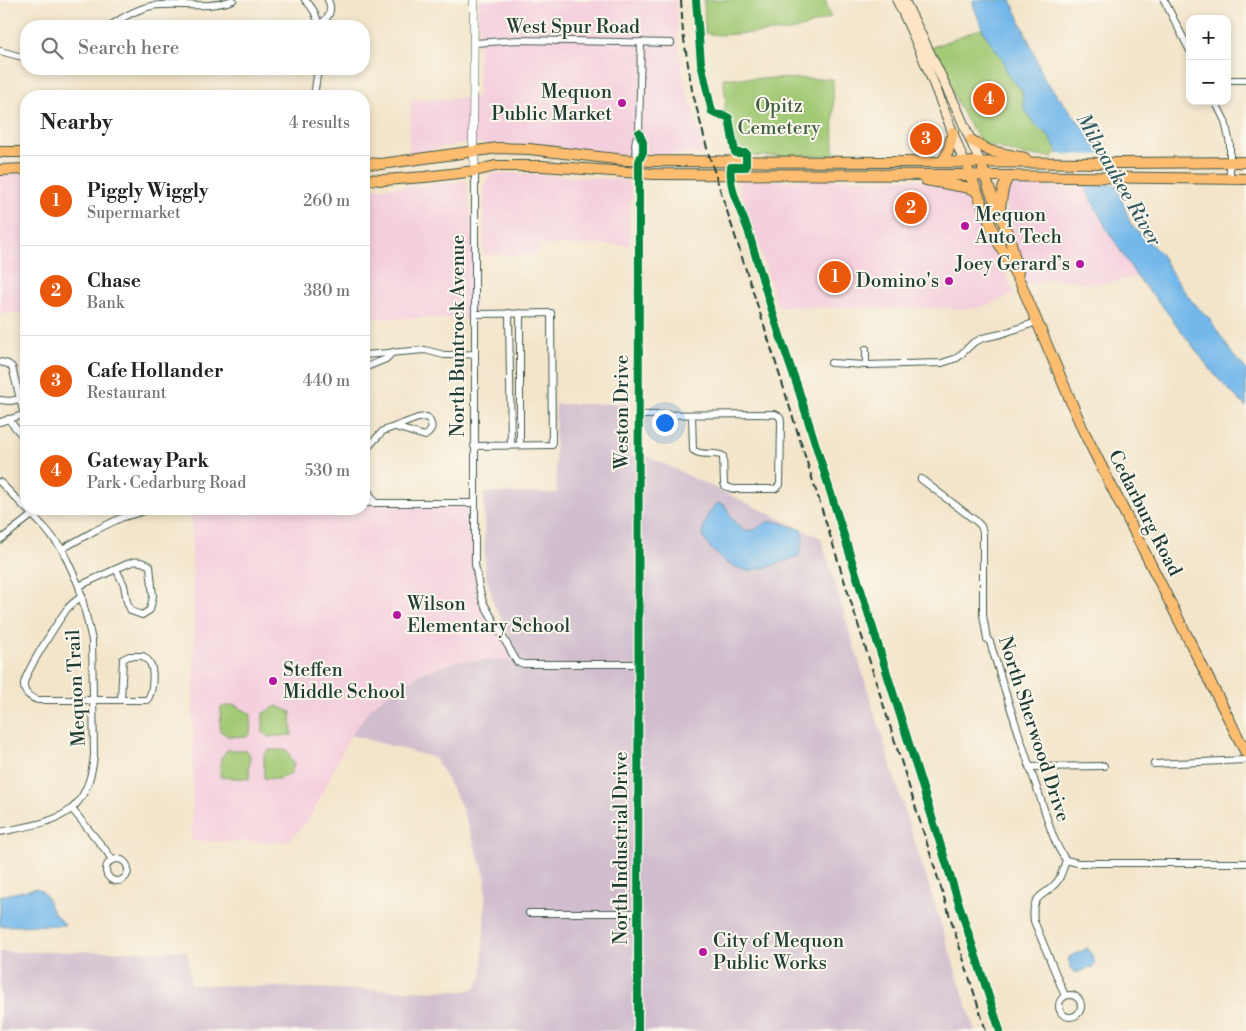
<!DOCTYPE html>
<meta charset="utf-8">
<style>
body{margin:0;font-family:"Libre Bodoni",serif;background:#f6f6f6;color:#222}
.controls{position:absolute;right:15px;top:15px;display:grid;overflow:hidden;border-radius:10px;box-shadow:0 2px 8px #0003}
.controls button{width:45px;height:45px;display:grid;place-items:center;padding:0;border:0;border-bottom:1px solid #e0e0e0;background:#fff;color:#222;font:25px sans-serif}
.you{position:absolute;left:664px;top:422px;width:18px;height:18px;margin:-12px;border:4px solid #fff;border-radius:50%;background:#1a73e8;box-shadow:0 0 0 8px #1a73e833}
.badge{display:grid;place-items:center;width:32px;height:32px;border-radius:50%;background:#ea580c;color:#fff;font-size:16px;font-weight:700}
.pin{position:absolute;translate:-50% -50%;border:2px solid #fff;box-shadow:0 1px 5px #0006}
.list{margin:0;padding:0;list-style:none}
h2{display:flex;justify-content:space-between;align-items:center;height:65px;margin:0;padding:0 20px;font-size:21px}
h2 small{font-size:16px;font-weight:400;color:#767676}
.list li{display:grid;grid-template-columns:32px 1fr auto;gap:15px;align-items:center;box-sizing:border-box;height:90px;padding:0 20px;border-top:1px solid #e0e0e0}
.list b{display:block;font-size:19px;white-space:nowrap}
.list p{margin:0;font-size:16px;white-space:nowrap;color:#767676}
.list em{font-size:16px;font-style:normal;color:#767676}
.icon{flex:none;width:28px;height:28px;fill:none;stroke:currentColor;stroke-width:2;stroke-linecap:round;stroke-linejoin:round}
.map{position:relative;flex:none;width:1246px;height:1031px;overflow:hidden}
.search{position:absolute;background:#fff;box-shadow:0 2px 8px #0003;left:20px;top:20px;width:350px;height:55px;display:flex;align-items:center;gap:12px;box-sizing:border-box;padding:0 18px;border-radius:20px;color:#767676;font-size:19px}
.panel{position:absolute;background:#fff;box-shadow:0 2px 8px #0003;left:20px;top:90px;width:350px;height:425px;border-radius:20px}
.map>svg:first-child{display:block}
.built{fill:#f4cfdd}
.industrial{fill:#d0bdcd}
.green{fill:#a2c974;stroke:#608354}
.water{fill:#73b8ea;stroke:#497a8f}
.pier{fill:#f3e5ca}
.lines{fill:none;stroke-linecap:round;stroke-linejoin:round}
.minor-casing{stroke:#3f564a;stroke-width:8}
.tertiary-casing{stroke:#3f564a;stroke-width:9}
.secondary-casing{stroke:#3f564a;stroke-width:11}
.primary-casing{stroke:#3f564a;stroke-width:12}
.minor{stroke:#fff;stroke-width:6}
.tertiary{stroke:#fff;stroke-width:8}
.secondary{stroke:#fee5c5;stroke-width:9}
.primary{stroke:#fcbd6f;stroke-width:10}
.rail{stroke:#1f3d34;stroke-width:2;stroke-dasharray:8 4;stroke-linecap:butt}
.cycleway-casing{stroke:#fbf7ec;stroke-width:11}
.cycleway{stroke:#00873e;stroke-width:8}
.poi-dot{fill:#b5179e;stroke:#fbf7ec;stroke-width:2}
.labels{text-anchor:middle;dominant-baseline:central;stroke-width:4;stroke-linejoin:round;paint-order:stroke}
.street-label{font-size:19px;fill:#1f3d34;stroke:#fbf7ec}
.poi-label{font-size:19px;fill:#1f3d34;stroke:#fbf7ec;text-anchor:start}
.park-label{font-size:19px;fill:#406044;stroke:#fbf7ec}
.water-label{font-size:20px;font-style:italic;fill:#345c62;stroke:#fbf7ec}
</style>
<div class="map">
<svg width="1246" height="1031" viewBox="0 0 1246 1031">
<rect width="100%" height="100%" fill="#fbf7ec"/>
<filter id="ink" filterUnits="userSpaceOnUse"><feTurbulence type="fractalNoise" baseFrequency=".02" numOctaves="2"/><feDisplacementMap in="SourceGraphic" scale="10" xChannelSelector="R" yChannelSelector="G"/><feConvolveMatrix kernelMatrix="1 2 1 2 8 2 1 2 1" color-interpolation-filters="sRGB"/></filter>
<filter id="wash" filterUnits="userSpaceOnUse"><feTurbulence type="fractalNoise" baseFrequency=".0096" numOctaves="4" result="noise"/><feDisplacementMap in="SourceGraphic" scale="20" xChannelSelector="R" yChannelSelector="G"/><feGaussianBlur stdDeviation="1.12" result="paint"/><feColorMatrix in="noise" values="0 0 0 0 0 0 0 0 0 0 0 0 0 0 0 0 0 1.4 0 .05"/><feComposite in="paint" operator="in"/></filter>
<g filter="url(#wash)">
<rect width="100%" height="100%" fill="#f3e5ca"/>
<g class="built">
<polygon points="479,0 676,0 678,40 683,76 705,155 629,153 624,155 578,150 535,144 491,145 484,143 468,143 409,153 410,100 478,97"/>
<rect x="0" y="173" width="26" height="140"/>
<polygon points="515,173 624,180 627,181 629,184 631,188 632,199 630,201 630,245 539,245 539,255 483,255 484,188 490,174"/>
<polygon points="737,179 750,181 796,181 814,179 914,179 966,189 971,193 1014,294 982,307 969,309 778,307"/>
<polygon points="466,181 475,240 475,319 364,318 364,189 402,187"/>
<polygon points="1008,185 1085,188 1105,226 1137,277 1115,282 1093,284 1075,281 1050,279 1028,285 1019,256 1005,202"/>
<polygon points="364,503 474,503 479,587 517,662 488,660 458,661 448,664 424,672 385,696 370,709 351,735 309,820 289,840 280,842 192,841 194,630 191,509 364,509"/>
</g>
<polygon class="industrial" points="556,404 628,404 630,456 647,456 821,538 903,805 975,1031 0,1031 0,952 187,951 191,984 333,989 465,991 476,987 482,976 486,878 460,803 435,758 351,735 370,709 385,696 424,672 458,661 493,660 517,662 518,653 494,604 485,571 484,493 557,493 555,451"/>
<g class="green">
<polygon points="704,0 825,0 831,17 798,29 789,31 718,35 705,33"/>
<polygon points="982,28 984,33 1003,60 1007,74 1022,90 1024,108 1035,125 1048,135 1059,154 1052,154 1053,157 1023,155 982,143 965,118 930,48"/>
<polygon points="723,78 833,79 834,156 735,156 732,155 727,136 723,119 726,99"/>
<polygon points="235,705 251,714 250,733 247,737 228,736 220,731 221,707"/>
<polygon points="277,706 291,712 292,735 269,737 263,733 263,713"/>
<polygon points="227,750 245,750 250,755 249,779 220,777 221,758"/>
<polygon points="268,750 287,750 294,765 290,775 278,779 264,778 264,755"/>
</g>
<g class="water">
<polygon points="973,0 1011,0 1031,46 1044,79 1105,154 1131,225 1160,253 1178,283 1195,305 1209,318 1233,355 1246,369 1246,407 1221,382 1207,365 1163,307 1137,277 1105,226 1085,188 1059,154 1048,135 1035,125 1024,108 1022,90 1007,74 1003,60 984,33 974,7"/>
<path d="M 716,503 L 725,505 L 732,519 L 744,530 L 755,530 C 774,513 782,526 802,529 C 805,541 801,544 799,556 L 772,566 L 748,571 L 728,564 L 711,549 L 704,539 L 703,529 L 708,515 Z"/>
<path d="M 37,888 C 50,895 47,903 53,912 C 57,917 62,920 65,925 L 0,926 L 0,896 Z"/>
<path d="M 1088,948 L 1094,960 L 1094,966 L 1091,968 L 1090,967 L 1079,972 L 1074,972 C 1070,968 1068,962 1069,957 Z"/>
</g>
<polygon class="pier" points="1056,154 1108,155 1119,184 1079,184"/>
</g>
<g filter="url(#ink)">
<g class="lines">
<defs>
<g id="minor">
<path d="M 305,0 C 313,7 317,16 319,26"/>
<polyline points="1164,0 1190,51"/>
<path d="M 319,24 C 329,19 333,10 328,0"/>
<path d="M 110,26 C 123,17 136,9 152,6 C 179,2 206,10 233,0"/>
<polyline points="474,43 518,40 671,43"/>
<polyline points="0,51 26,58"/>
<polyline points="1227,80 1246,80"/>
<polyline points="314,96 318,69"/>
<polyline points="1215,101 1225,121 1230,144 1230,179"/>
<path d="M 639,133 C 644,143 644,150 639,161"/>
<path d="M 639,161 C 635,151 633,142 639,133 L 641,42"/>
<polyline points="475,171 475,564 479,587 483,602 517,662 524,664 638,664"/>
<polyline points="509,313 511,445"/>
<polyline points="520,313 520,445"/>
<polyline points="866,349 866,365"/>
<polyline points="364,355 425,350 444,355 456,355 475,354"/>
<polyline points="0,362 8,364 12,367 24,415"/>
<polyline points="831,363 866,365 942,363 957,358 973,343 983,338 1001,334 1037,322"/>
<polyline points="364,368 386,359 393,352"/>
<polyline points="0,400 10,401 20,399"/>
<path d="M 638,415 L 775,414 C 780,416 781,418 781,423 L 780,485 L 775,489 L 733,489 L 725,486 L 724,483 L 723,456 C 714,451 702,457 693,450 L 692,415"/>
<polyline points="8,419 26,440"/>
<polyline points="0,422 26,414"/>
<polyline points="474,446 552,445 551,313 475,314"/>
<path d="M 921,479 L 976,521 L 981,526 L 983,532 L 983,615 L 987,639 L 990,642 C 1006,695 1023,748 1041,800 C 1048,820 1053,843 1066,860 C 1064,866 1062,873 1059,879 C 1048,897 1030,891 1034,921 L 1065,996"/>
<path d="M 0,482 L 45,528 L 62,549 L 79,586 L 92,640 L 94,755 C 88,819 54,821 0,832"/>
<polyline points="364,503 474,503"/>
<path d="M 375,503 L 367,489 L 364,480 L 364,457 L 368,447 L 383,431 L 418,418 L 427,417 C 433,424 434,430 425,436 L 395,427"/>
<polyline points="0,540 32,515"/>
<polyline points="62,549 96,530 121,518 151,509"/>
<path d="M 79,586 L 116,569 L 124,585 L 127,602 L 131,611 L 142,615 L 150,610 L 153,596 L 150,566 C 135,557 130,563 116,569"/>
<path d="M 82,596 C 77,600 71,604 67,609 C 59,620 24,674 24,684 C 23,693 31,698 38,700 L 147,700 C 153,693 154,674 151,665 C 149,661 146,658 143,656 L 129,656 L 123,659 L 121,700"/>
<polyline points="1154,764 1246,760"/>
<polyline points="1029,767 1104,766"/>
<polyline points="72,809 107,852 112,860"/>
<circle cx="117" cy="870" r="11"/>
<polyline points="1066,860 1078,863 1246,863"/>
<polyline points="529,913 637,913"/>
<circle cx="1070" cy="1006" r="11"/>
</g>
<g id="tertiary">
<polyline points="474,0 473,141 475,171"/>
<polyline points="638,1031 639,161"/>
</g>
<g id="secondary">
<path d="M 897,0 C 923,53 943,107 964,162"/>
<polyline points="904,0 957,109 980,162"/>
</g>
<g id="primary">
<polyline points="971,140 990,151 1025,158"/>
<polyline points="0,152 26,152"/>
<polyline points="942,162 948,152 953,132"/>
<polyline points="364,163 381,164 498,148 529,149 625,160 654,161 1121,163 1246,162"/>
<polyline points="0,170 26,169"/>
<polyline points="968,170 997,240 1021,284 1083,430 1246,753"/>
<polyline points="983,170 989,188 1009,235 1018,272"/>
<polyline points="364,179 384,180 425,177 475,171 495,166 542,166 654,174 962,175 996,176 1246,179"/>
<polyline points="926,180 970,188 976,191"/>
<path d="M 999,213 C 1002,200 1001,187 1009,176"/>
</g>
</defs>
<use href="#minor" class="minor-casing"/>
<use href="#tertiary" class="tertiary-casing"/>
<use href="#secondary" class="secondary-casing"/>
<use href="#primary" class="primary-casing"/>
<use href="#minor" class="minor"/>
<use href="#tertiary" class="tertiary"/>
<use href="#secondary" class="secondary"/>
<use href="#primary" class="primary"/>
<polyline class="rail" points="681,0 683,33 692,90 708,152 767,335 986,1031"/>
<defs>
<g id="cycleway">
<path d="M 696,0 L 701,63 L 712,112 C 717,117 723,113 729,118 L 735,152 L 736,153 L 746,153 L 746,167 L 731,167 C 728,189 741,210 748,230 C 763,282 778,334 797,385 L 959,904 L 1000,1031"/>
<polyline points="638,1031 639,173 639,161 643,152 643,142 639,133"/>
</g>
</defs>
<use href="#cycleway" class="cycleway-casing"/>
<use href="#cycleway" class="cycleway"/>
</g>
</g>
<g class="poi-dot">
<circle cx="622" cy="103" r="5"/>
<circle cx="965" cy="226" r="5"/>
<circle cx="1080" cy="264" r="5"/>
<circle cx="949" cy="281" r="5"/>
<circle cx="397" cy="615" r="5"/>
<circle cx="273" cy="681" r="5"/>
<circle cx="703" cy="952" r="5"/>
</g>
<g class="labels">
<g class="street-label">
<text x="573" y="27">West Spur Road</text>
<text transform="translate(458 336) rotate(-90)">North Buntrock Avenue</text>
<text transform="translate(622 412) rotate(-90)">Weston Drive</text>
<text transform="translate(1145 513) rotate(63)">Cedarburg Road</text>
<text transform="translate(76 688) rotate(-93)">Mequon Trail</text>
<text transform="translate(1034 729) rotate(72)">North Sherwood Drive</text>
<text transform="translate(621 848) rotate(-90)">North Industrial Drive</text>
</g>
<g class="poi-label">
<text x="612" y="92" text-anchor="end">Mequon<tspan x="612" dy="22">Public Market</tspan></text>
<text x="975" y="215">Mequon<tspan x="975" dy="22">Auto Tech</tspan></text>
<text x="1070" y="264" text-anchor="end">Joey Gerard’s</text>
<text x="939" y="281" text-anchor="end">Domino's</text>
<text x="407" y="604">Wilson<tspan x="407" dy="22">Elementary School</tspan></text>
<text x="283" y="670">Steffen<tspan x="283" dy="22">Middle School</tspan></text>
<text x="713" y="941">City of Mequon<tspan x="713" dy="22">Public Works</tspan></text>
</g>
<g class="park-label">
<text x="779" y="106">Opitz<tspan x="779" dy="22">Cemetery</tspan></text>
</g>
<g class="water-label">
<text transform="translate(1118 180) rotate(60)">Milwaukee River</text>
</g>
</g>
</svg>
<div class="controls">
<button>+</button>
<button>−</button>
</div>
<div class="you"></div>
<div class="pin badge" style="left:835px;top:277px">1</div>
<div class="pin badge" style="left:911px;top:208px">2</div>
<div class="pin badge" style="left:926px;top:139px">3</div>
<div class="pin badge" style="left:989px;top:99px">4</div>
<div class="search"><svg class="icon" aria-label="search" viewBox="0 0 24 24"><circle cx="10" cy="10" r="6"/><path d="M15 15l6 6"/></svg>Search here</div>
<section class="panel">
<h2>Nearby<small>4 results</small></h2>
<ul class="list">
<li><span class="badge">1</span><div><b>Piggly Wiggly</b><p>Supermarket</p></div><em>260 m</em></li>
<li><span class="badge">2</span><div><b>Chase</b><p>Bank</p></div><em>380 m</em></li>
<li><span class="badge">3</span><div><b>Cafe Hollander</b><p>Restaurant</p></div><em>440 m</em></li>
<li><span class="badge">4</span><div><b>Gateway Park</b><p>Park · Cedarburg Road</p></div><em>530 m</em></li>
</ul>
</section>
</div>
